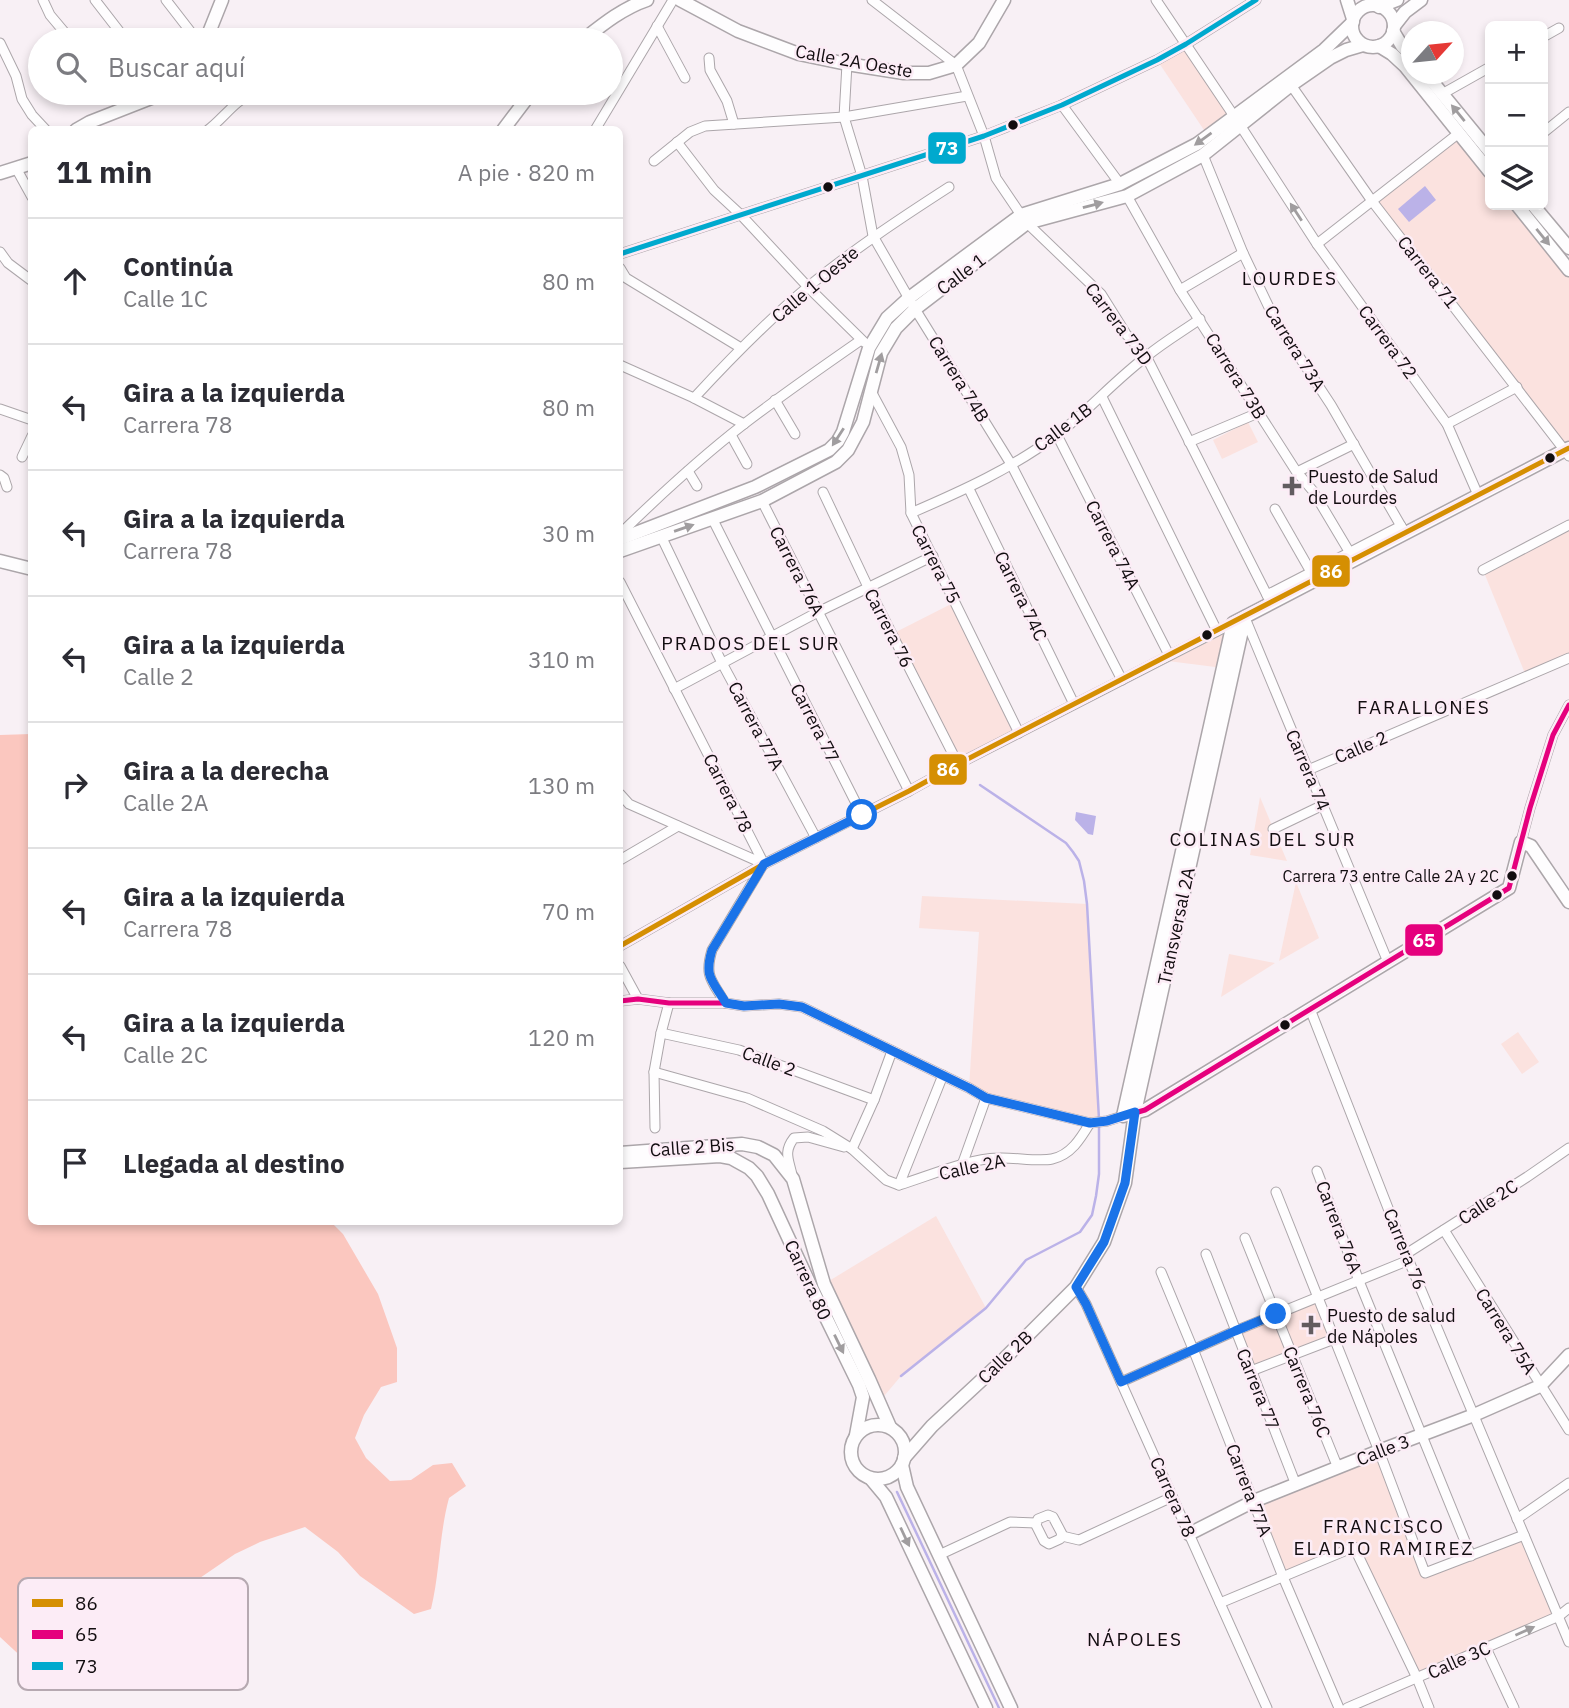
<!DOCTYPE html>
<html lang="es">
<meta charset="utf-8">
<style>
body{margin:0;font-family:"IBM Plex Sans",sans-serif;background:#f7f7f7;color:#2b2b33}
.controls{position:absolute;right:21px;top:21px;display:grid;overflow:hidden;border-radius:10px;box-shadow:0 4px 10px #0003}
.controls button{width:63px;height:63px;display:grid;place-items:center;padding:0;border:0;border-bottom:2px solid #e1e1e2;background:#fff;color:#2b2b33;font:35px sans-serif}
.compass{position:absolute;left:1401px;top:21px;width:63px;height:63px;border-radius:50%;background:#fff;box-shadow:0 4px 10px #0003;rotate:63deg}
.stop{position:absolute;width:21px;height:21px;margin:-16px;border:5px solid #1a73e8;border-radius:50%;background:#fff}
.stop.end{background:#1a73e8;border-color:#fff;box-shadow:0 2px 7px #0008}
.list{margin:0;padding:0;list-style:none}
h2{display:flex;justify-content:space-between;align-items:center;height:91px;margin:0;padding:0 28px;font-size:30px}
h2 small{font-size:23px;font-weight:400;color:#7c7c81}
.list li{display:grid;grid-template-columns:46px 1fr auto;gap:21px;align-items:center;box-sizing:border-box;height:126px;padding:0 28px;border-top:2px solid #e1e1e2}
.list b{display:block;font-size:26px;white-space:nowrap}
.list p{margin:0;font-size:23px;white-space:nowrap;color:#7c7c81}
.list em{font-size:23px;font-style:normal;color:#7c7c81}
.icon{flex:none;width:38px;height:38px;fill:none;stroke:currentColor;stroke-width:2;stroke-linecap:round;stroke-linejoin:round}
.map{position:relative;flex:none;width:1569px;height:1708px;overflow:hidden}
.search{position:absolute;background:#fff;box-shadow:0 4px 10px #0003;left:28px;top:28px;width:595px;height:77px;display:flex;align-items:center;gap:18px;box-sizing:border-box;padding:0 24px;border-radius:38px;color:#7c7c81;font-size:26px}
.panel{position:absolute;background:#fff;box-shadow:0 4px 10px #0003;left:28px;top:126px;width:595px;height:1099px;border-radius:10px}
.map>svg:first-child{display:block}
.green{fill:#fbe2df}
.forest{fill:#fbc7bf}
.water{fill:#bbb2e8}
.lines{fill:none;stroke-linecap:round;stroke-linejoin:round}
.stream{stroke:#bbb2e8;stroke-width:2.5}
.street-casing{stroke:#aca6aa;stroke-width:11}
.secondary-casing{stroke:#aca6aa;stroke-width:15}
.street{stroke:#fefdfe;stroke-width:9}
.secondary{stroke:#fefdfe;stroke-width:12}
.bus-1-casing{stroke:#fcecf6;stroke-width:10}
.bus-2-casing{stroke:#fcecf6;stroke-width:10}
.bus-3-casing{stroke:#fcecf6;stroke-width:10}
.bus-1{stroke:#d58f02;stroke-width:5}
.bus-2{stroke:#e5007d;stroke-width:5}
.bus-3{stroke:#00a9ce;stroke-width:5}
.oneway{fill:#a09d9f}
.route{stroke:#1a73e8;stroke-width:9}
.bus-dot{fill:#120d10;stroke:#fcecf6;stroke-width:2.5}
.poi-dot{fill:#625c60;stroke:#fcecf6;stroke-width:2.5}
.labels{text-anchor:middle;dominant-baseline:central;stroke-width:5;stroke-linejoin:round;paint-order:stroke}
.bus-label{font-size:16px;fill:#120d10;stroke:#fcecf6;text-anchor:end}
.street-label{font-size:18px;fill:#120d10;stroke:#fcecf6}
.poi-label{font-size:18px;fill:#120d10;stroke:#fcecf6;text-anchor:start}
.neighbourhood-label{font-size:19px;letter-spacing:2px;fill:#120d10;stroke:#fcecf6}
.key{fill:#fcecf6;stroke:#b6a9b1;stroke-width:2}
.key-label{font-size:19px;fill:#120d10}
.line-badge{stroke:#fcecf6;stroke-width:2.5}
.badge-label{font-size:19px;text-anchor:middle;font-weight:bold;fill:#fff}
</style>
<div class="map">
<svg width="1569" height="1708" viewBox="0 0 1569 1708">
<rect width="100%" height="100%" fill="#f8f0f5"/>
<g class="green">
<polygon points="1186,44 1234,116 1208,136 1157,60"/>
<polygon points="1459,133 1490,172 1490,205 1517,205 1569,270 1569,448 1565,450 1372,201"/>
<polygon points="1248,422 1258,442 1222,459 1213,440"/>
<polygon points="1569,525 1569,658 1526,676 1483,570"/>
<polygon points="955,602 1019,733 958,764 892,634"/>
<polygon points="1233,623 1223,668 1160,660"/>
<polygon points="1260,797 1287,861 1250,855"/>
<polygon points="1296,882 1319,938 1279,961"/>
<polygon points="922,896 1087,904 1099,1121 986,1098 969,1088 979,932 919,928"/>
<polygon points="1229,954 1275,963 1221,997"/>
<polygon points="1518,1032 1539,1062 1522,1074 1501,1044"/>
<polygon points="936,1216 986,1308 901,1376 879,1402 824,1284"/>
<polygon points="1318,1298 1334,1339 1251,1371 1235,1331"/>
<polygon points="1379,1451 1425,1572 1524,1535 1559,1616 1417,1678 1354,1547 1283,1577 1254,1501"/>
</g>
<path class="forest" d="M 31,734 L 32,1222 L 331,1222 L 343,1234 L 378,1294 L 397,1348 L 397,1382 L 381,1387 L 364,1415 L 355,1438 L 366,1458 L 390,1481 L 411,1480 L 433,1465 L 452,1463 L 466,1486 L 449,1498 C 439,1535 440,1572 431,1609 L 414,1614 L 360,1576 L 338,1552 L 305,1527 L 260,1542 L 235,1554 L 175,1595 L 95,1641 L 42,1676 L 0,1637 L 0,735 Z"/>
<g class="water">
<polygon points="1425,186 1436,200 1409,222 1398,209"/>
<polygon points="1076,812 1096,816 1093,835 1088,834 1075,820"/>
</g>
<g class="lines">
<g class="stream">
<polyline points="980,785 1066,843 1073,852 1079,861 1084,881 1087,904 1099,1119"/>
<polyline points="901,1376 986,1308 1026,1260 1080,1232 1092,1215 1096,1196 1099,1174 1099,1126"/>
<polyline points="897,1492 999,1708"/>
</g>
<defs>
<g id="street">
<polyline points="43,0 50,15 71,40"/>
<polyline points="95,0 126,40"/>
<polyline points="166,0 197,40"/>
<polyline points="872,0 956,65 984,136 996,178 1021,215"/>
<polyline points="1156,0 1234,116"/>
<polyline points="657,26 685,78"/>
<polyline points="1543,37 1559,28"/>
<polyline points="0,43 16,76 22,99 32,115 46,130"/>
<polyline points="709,58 710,70 727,101 734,124"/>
<polyline points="847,64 844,117 862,176 873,236 915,309 1011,464 1122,680"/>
<polyline points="1291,85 1372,201 1569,456"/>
<polyline points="1442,94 1490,67"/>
<polyline points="1062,105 1120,184"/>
<polyline points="1240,125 1317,244 1447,424 1478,495"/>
<path d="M 208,130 C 224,118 234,101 253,93"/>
<polyline points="595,130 673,0"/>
<polyline points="1543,133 1569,112"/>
<polyline points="677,142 714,190 741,215 808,287 864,342"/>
<polyline points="1203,155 1243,253 1275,320 1331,405 1405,533"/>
<polyline points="654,161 690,132 705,126 844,117 967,96"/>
<polyline points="16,168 32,197"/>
<polyline points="1127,196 1180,290 1296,471 1313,491 1350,553"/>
<polyline points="1027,223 1101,294 1126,334 1146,356 1271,603"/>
<polyline points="1317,244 1459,133"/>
<polyline points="0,252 8,263 32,281"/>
<polyline points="620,254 984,136 1062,105 1157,60 1186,44 1256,0"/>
<polyline points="620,268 626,278 741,348"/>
<polyline points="1180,290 1243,253"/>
<polyline points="620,365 694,398 744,424"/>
<polyline points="871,391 901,447 909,475 911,513 1019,733"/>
<polyline points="1102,397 1217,631"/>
<path d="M 694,398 C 730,359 768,320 809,286 C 854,249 901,218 949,187"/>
<polyline points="775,400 795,434"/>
<polyline points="0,409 32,420"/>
<polyline points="1447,424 1517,387"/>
<polyline points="731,435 747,464"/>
<polyline points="1057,435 1169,655"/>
<polyline points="1189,442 1258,413"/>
<polyline points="22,457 32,436"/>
<polyline points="688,471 697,486"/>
<polyline points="1297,472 1354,444"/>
<polyline points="0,475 4,478 7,487"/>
<polyline points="969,489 1074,704"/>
<polyline points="823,492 868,587 958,764"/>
<polyline points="762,501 909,791"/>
<polyline points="1275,509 1311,572"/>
<path d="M 911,513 C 962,491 1013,468 1058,434 C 1089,410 1115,380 1147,356 C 1164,342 1183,331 1200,319"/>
<polyline points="712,518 862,815"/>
<path d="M 620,534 C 659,496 700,458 744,424 C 782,395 822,367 861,340"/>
<polyline points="661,536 722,663 816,838"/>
<polyline points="1483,570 1569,525"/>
<polyline points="620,582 764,864"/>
<polyline points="1267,595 1401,526"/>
<polyline points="1245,618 1388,962"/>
<polyline points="674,689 818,612 933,556"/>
<polyline points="1308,770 1569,658"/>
<polyline points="620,794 629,804 764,864"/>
<polyline points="1273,829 1323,805"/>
<polyline points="1521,842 1530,808 1553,735 1569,705"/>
<polyline points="620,860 678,826"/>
<polyline points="620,946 764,864 909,791 958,764 1233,623"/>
<polyline points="620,966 638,999"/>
<polyline points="620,1001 638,999 669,1003 725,1003 744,1006 779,1004 802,1007 969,1088 986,1098 1090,1123 1107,1121 1123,1116"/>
<path d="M 725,1003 C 712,980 704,977 712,950 L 763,865"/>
<polyline points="1310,1009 1406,1254 1569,1642"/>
<polyline points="661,1033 739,1050 874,1100"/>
<path d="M 654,1072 L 747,1098 L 823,1131 L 852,1149 L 886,1180 L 899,1185 C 929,1176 967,1159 998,1158 C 1014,1157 1038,1162 1052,1159 C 1071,1155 1081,1138 1090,1123"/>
<polyline points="655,1128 654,1072 661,1033 669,1003"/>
<polyline points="852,1149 874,1100 892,1051"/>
<polyline points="962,1165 986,1098"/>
<polyline points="1317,1171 1359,1281 1471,1556"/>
<path d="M 792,1175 C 789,1160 783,1152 794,1138 L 808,1137 L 844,1147"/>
<polyline points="899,1185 943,1075"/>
<polyline points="1276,1192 1379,1451 1425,1573 1524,1535"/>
<polyline points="1444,1230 1569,1430"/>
<polyline points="1245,1238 1338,1468"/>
<polyline points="1206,1254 1296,1485"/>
<polyline points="1406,1254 1527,1177 1569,1148"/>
<polyline points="1161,1272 1193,1349 1283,1577 1339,1708"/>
<polyline points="1076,1287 1086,1304 1267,1708"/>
<polyline points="1251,1371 1334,1339"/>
<polyline points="1121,1382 1235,1331 1409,1260"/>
<polygon points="1048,1515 1053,1517 1062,1534 1060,1539 1049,1544 1044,1541 1036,1525 1038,1519"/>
<polyline points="1517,1519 1569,1483"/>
<polyline points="1062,1536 1079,1540 1172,1497"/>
<polyline points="939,1555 1010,1522 1036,1523"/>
<polyline points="1220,1603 1354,1547 1417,1678 1429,1708"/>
<polyline points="1486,1648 1514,1708"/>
<polyline points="1347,1708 1559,1616 1569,1608"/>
</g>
<g id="secondary">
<polyline points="680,0 738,31 799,54 847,64 904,73 929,73 956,65 979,43 1004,0"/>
<polyline points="1347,0 1353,19"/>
<circle cx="1373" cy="26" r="21"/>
<polyline points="1379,7 1397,0"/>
<polyline points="1394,26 1405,12 1421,0"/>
<polyline points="1393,31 1402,46 1412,56"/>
<polyline points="206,40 222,0"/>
<path d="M 583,40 C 602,25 623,8 647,0"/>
<polyline points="1379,46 1392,54 1405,66 1490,172"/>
<polyline points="1426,74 1490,152"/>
<polyline points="76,130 90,122 164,93"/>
<polyline points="503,130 531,93"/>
<polyline points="0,173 32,163"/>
<polyline points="1517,205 1569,270"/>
<polyline points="1533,205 1569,248"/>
<polyline points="1569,448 1233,623 1123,1116 1145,1110 1509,888 1521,842 1531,846 1569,902"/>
<polyline points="620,539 755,487 829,450 838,441 843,432 869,348 887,318 909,298 1021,215 1120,184 1197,144 1324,50 1353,22"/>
<polyline points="620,551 762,501 836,462 848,450 863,422 881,353 896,328 915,309 1027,223 1127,196 1203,155 1291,85 1330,58 1346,50 1363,45"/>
<polyline points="0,561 32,569"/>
<polyline points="620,1153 742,1144 758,1147 774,1155 793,1179 824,1284 869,1379 890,1427"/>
<polyline points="620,1162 720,1156 731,1158 749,1168 757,1176 768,1194 812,1289 859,1385 863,1397 856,1435"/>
<circle cx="878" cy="1452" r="27"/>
<polyline points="904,1458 932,1426 1000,1363 1076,1287 1104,1242 1125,1183 1135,1112 1245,617"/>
<polyline points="902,1465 907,1487 1011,1708"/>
<polyline points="871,1479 886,1497 986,1708"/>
<polyline points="1189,1534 1254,1501 1379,1451 1474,1415 1540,1386 1569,1355"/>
</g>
</defs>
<use href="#street" class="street-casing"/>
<use href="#secondary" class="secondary-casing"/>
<use href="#street" class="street"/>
<use href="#secondary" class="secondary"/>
<defs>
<polyline id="bus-1" points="620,946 764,864 909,791 958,764 1569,448"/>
<polyline id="bus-2" points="620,1001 638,999 669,1003 725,1003 744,1006 779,1004 802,1007 969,1088 986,1098 1090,1123 1107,1121 1145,1110 1509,888 1530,808 1553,735 1569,705"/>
<polyline id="bus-3" points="620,254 984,136 1062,105 1157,60 1186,44 1256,0"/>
</defs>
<use href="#bus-1" class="bus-1-casing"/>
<use href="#bus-2" class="bus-2-casing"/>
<use href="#bus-3" class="bus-3-casing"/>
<use href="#bus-1" class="bus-1"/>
<use href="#bus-2" class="bus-2"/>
<use href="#bus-3" class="bus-3"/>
</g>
<defs><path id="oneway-solid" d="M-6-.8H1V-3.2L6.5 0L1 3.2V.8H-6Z" transform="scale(1.75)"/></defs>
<g class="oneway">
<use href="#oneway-solid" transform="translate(1458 113) rotate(-129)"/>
<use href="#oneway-solid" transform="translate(1203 139) rotate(144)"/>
<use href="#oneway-solid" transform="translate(1093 205) rotate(-15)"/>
<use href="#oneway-solid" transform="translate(1296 212) rotate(-123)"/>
<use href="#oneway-solid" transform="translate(1543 237) rotate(51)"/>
<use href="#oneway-solid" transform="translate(879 363) rotate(-74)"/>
<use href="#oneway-solid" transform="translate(838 437) rotate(123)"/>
<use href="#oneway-solid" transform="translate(684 528) rotate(-19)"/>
<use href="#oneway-solid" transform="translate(839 1344) rotate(64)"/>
<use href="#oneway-solid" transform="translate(905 1537) rotate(65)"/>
<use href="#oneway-solid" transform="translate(1525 1631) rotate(-24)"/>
</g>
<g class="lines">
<path class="route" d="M 862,815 L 764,864 L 712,950 C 704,977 712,980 726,1003 L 744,1006 L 779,1004 L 802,1007 L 969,1088 L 986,1098 L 1090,1123 L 1107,1121 L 1135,1112 L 1125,1183 L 1104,1242 L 1076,1287 L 1086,1304 L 1121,1382 L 1235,1331 L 1276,1314"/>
</g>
<g class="bus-dot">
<circle cx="1013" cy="125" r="6"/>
<circle cx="828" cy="187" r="6"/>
<circle cx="1550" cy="458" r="6"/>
<circle cx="1207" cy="635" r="6"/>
<circle cx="1512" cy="876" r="6"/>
<circle cx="1497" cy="895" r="6"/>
<circle cx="1285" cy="1025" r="6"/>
</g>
<g class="poi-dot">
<path d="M1288.5 475.5h7v7h7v7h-7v7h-7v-7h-7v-7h7z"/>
<path d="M1307.5 1314.5h7v7h7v7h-7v7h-7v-7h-7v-7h7z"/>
</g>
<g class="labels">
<g class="bus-label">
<text x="1499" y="876">Carrera 73 entre Calle 2A y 2C</text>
</g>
<g class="street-label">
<text transform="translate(854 61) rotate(10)">Calle 2A Oeste</text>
<text transform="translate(1428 272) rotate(52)">Carrera 71</text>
<text transform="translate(961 274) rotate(-37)">Calle 1</text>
<text transform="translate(815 284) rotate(-40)">Calle 1 Oeste</text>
<text transform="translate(1119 324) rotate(53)">Carrera 73D</text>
<text transform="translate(1388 342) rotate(54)">Carrera 72</text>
<text transform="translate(1295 348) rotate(58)">Carrera 73A</text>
<text transform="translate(1236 376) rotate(58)">Carrera 73B</text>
<text transform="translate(959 379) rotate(58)">Carrera 74B</text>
<text transform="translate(1063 427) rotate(-37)">Calle 1B</text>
<text transform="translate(1113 545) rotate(63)">Carrera 74A</text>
<text transform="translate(936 564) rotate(63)">Carrera 75</text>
<text transform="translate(797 571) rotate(63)">Carrera 76A</text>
<text transform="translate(1021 596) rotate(64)">Carrera 74C</text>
<text transform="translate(889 628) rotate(63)">Carrera 76</text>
<text transform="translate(815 723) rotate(63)">Carrera 77</text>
<text transform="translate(756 726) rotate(62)">Carrera 77A</text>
<text transform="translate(1361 747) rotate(-23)">Calle 2</text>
<text transform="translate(1308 770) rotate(67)">Carrera 74</text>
<text transform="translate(728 793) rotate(63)">Carrera 78</text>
<text transform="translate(1176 926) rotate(-78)">Transversal 2A</text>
<text transform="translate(769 1061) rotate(20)">Calle 2</text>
<text transform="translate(692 1147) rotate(-4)">Calle 2 Bis</text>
<text transform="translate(972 1167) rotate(-12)">Calle 2A</text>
<text transform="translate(1488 1202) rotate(-33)">Calle 2C</text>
<text transform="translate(1339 1227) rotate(69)">Carrera 76A</text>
<text transform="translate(1405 1249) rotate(68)">Carrera 76</text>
<text transform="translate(808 1280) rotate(65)">Carrera 80</text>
<text transform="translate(1506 1331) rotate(58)">Carrera 75A</text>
<text transform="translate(1005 1357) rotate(-44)">Calle 2B</text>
<text transform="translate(1258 1389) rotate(68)">Carrera 77</text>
<text transform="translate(1307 1392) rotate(68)">Carrera 76C</text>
<text transform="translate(1383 1450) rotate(-21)">Calle 3</text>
<text transform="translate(1249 1490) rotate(69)">Carrera 77A</text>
<text transform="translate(1173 1497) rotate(66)">Carrera 78</text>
<text transform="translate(1459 1660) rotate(-24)">Calle 3C</text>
</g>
<g class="poi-label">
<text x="1308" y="476">Puesto de Salud<tspan x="1308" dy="21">de Lourdes</tspan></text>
<text x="1327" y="1315">Puesto de salud<tspan x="1327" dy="21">de Nápoles</tspan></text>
</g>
<g class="neighbourhood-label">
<text x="1290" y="278">LOURDES</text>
<text x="751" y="643">PRADOS DEL SUR</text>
<text x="1424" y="707">FARALLONES</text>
<text x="1263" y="839">COLINAS DEL SUR</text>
<text x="1384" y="1526">FRANCISCO<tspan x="1384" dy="22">ELADIO RAMIREZ</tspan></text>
<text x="1135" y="1639">NÁPOLES</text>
</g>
</g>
<rect x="18" y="1578" width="230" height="112" rx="10" class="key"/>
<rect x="32" y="1599" width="31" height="8" fill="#d58f02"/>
<rect x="32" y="1630" width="31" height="9" fill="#e5007d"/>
<rect x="32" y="1662" width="31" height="8" fill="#00a9ce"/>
<g class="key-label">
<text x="75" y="1610">86</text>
<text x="75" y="1641">65</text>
<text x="75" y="1673">73</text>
</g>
<g class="line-badge">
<rect x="927" y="131" width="40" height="34" rx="7" fill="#00a9ce"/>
<rect x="1311" y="554" width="40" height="34" rx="7" fill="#d58f02"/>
<rect x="928" y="753" width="40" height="33" rx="7" fill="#d58f02"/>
<rect x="1404" y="923" width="40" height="34" rx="7" fill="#e5007d"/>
</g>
<g class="badge-label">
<text x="947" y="155">73</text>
<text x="1331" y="578">86</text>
<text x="948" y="776">86</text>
<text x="1424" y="947">65</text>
</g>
</svg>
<div class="controls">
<button>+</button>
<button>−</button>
<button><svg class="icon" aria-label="layers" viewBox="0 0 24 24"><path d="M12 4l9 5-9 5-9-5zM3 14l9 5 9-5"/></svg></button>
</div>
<svg class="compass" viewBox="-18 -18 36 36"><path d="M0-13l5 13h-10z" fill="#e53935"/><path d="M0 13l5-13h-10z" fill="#7c7c81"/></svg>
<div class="stop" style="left:862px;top:815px"></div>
<div class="stop end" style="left:1276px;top:1314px"></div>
<div class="search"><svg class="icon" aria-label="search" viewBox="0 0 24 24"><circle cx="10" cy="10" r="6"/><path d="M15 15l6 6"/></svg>Buscar aquí</div>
<section class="panel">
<h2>11 min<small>A pie · 820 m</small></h2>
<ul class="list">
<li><svg class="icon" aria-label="ahead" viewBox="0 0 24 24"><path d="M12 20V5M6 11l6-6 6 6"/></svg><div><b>Continúa</b><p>Calle 1C</p></div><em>80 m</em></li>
<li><svg class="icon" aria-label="left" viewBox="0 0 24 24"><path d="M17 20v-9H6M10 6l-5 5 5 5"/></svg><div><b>Gira a la izquierda</b><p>Carrera 78</p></div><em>80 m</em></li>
<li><svg class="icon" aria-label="left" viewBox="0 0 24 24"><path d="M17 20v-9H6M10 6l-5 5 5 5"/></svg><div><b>Gira a la izquierda</b><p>Carrera 78</p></div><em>30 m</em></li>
<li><svg class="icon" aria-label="left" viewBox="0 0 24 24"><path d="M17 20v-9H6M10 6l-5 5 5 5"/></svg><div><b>Gira a la izquierda</b><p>Calle 2</p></div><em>310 m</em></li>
<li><svg class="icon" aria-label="right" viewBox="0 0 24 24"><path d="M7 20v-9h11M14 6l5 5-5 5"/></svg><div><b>Gira a la derecha</b><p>Calle 2A</p></div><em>130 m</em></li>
<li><svg class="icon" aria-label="left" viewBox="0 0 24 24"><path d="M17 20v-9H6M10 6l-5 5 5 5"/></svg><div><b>Gira a la izquierda</b><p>Carrera 78</p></div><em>70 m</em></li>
<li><svg class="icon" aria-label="left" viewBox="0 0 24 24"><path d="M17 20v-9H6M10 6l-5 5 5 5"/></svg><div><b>Gira a la izquierda</b><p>Calle 2C</p></div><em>120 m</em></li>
<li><svg class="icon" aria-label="arrive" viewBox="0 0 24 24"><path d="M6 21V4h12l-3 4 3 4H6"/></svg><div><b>Llegada al destino</b></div></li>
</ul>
</section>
</div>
